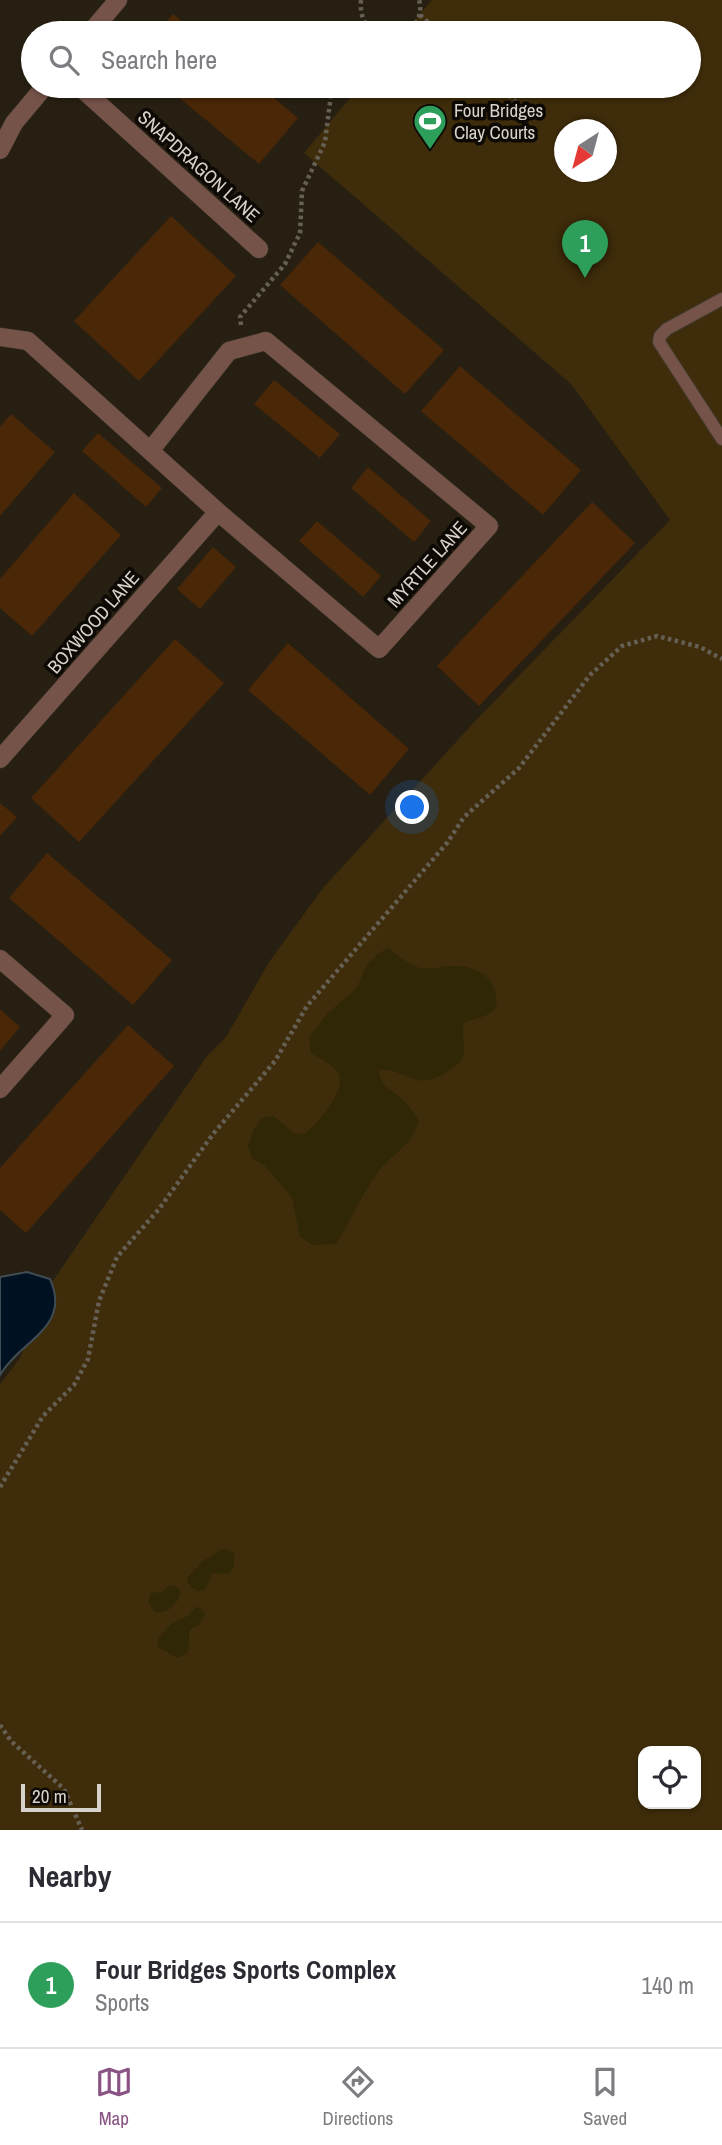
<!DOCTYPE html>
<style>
body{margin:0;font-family:"Archivo Narrow",sans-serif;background:#f7f7f7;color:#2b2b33}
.controls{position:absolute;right:21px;bottom:21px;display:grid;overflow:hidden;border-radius:14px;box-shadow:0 2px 5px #0004}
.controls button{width:63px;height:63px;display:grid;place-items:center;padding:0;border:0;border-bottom:2px solid #e1e1e2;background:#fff;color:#2b2b33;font:35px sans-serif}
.compass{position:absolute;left:554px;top:119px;width:63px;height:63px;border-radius:50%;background:#fff;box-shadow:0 2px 5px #0004;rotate:216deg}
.scale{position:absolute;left:21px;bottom:18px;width:80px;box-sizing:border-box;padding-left:7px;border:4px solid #d7d2ca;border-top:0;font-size:19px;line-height:24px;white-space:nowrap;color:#d7d2ca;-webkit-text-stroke:5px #0d0905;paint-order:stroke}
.you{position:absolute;left:413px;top:808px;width:24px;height:24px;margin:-18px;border:5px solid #fff;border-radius:50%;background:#1a73e8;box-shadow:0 0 0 10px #1a73e833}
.badge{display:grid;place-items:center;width:46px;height:46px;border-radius:50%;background:#895484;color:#fff;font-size:23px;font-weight:700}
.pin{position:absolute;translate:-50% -58px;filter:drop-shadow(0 2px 4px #0008)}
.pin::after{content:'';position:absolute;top:37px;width:24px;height:21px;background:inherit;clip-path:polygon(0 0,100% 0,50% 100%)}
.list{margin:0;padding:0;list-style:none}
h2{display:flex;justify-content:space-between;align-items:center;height:91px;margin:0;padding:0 28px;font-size:30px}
h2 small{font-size:23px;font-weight:400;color:#7c7c81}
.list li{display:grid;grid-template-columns:46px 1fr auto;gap:21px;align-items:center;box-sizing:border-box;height:126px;padding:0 28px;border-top:2px solid #e1e1e2}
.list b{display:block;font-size:26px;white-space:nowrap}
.list p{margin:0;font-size:23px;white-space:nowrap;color:#7c7c81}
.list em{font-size:23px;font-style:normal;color:#7c7c81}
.icon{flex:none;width:38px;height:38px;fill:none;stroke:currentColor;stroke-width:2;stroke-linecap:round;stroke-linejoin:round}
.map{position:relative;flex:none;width:722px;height:1830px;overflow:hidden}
.search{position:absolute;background:#fff;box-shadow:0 2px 5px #0004;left:21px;right:21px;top:21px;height:77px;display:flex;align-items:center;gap:18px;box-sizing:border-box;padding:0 24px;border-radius:38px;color:#7c7c81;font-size:26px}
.sheet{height:217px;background:#fff}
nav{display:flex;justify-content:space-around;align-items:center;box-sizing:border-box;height:98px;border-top:2px solid #e1e1e2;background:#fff;font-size:19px;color:#7c7c81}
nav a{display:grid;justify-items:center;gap:4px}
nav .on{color:#895484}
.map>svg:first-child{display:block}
.green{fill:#3e2c0a;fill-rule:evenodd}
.sand{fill:#2f2706}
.water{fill:#001221;stroke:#404c54;stroke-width:2}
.building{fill:#492707}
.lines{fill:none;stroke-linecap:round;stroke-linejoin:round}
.service-casing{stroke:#433c2f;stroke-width:14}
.minor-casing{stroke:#433c2f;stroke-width:19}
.path{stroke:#665f54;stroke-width:4.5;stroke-dasharray:3.5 3.5;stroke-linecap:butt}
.service{stroke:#765349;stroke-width:12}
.minor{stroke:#765349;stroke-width:18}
.labels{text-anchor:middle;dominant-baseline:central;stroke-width:7;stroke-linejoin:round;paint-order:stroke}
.poi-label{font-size:19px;fill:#d7d2ca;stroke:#0d0905;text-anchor:start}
.street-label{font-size:19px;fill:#d7d2ca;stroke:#0d0905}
</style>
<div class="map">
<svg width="722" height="1830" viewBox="0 0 722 1830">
<rect width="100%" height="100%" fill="#271f12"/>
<path class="green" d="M 432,0 L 722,0 L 722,1830 L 0,1830 L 0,1384 L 20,1358 L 50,1285 L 207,1056 L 226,1037 L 269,962 L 323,888 L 477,719 L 670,520 L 571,384 L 304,153 L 360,86 L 689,86 L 689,33 L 404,33 ZM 564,130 L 606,130 L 606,172 L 564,172 ZM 643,1751 L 696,1751 L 696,1804 L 643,1804 Z"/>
<g class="sand">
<path d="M 388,948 C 397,954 410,966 420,968 C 430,970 443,966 453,966 C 480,966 500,981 496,1008 L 487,1015 L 465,1022 C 459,1034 469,1049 461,1060 C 459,1064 452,1069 448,1071 C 415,1095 402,1065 379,1070 C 380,1088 393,1090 404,1101 C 410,1106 414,1114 419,1120 C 410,1147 399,1148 382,1167 C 363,1190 352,1219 336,1244 L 312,1245 L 300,1237 L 292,1197 L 264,1165 L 252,1158 L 248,1146 L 253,1131 L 261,1118 L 273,1116 L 294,1133 L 304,1134 C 317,1125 348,1090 338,1073 C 333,1064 320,1059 311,1053 L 309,1038 L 328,1013 L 357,988 L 366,966 L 378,954 Z"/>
<path d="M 223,1549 L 229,1550 L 235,1554 L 233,1569 L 228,1574 L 212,1573 L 206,1588 L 202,1591 C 194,1591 187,1586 187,1578 L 203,1561 Z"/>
<path d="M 170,1585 L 174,1585 L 180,1590 C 180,1603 168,1614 155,1612 L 148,1602 L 151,1592 L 160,1593 Z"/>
<polygon points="196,1607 200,1608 205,1614 199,1625 189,1630 189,1646 187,1653 178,1658 158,1647 157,1640 172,1623 188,1616"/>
</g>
<path class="water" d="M 27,1272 L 50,1279 C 72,1328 20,1340 0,1375 L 0,1277 Z"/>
<g class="building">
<polygon points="173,14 197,33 157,33"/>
<polygon points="165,86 260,86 298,118 259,164"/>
<polygon points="171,216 236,276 139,381 74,321"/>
<polygon points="318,242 444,350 405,394 280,285"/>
<polygon points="460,366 581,470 543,515 421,411"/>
<polygon points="274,380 340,434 320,458 254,404"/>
<polygon points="11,414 55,452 0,516 0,427"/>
<polygon points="98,433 162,488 146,507 82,451"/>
<polygon points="368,467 431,521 414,542 351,488"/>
<polygon points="74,493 121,535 32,636 0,608 0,579"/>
<polygon points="592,502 635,543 479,706 437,666"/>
<polygon points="317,521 381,576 363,597 299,541"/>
<polygon points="213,547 236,567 200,609 177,589"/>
<polygon points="175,639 224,683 79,842 31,798"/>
<polygon points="288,643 409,749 370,795 248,690"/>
<polygon points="0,803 17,817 0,836"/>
<polygon points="47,853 172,960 133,1005 9,898"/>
<polygon points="0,1009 20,1027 0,1051"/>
<polygon points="128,1025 174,1066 26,1233 0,1210 0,1168"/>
</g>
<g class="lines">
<defs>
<polyline id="service" points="722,299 667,329 660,336 659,342 722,439"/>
<g id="minor">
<polyline points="90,33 118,0"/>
<polyline points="79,86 259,249"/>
<polyline points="0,150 14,123 45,86"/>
<polyline points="0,337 28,341 218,512 379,649 489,526 266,341 229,351 150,451"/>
<polyline points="0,759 218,512"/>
<polyline points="0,959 65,1015 0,1089"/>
</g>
</defs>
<use href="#service" class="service-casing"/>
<use href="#minor" class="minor-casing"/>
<g class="path">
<path d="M 361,0 C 360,14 363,25 376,33"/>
<polyline points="420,15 440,33"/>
<path d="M 405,33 C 417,26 423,13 419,0"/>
<polyline points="498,86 535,119"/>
<polyline points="241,325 240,317 285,264 300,233 302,191 325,142 332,86"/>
<polyline points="0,1487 43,1416 74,1385 88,1359 99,1301 117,1257 159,1209 213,1134 275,1061 307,1006 447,843 464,817 519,768 590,675 622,646 657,636 700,647 722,659"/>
<polyline points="0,1725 11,1741 64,1789 82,1830"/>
</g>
<use href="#service" class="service"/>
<use href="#minor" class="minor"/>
</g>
<defs>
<symbol id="stadium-pin" viewBox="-11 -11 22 30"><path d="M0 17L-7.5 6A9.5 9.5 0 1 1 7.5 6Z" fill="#2e9e5b" stroke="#0d0905"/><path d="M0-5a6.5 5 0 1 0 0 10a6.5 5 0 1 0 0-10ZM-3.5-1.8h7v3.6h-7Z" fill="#fff"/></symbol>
</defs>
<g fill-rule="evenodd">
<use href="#stadium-pin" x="411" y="102" width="38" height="52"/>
</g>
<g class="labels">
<g class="poi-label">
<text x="454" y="110">Four Bridges<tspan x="454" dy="22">Clay Courts</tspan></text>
</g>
<g class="street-label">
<text transform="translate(199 166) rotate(42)">SNAPDRAGON LANE</text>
<text transform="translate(427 564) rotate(-48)">MYRTLE LANE</text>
<text transform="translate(93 622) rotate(-49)">BOXWOOD LANE</text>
</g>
</g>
</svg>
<div class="controls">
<button><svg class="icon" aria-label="locate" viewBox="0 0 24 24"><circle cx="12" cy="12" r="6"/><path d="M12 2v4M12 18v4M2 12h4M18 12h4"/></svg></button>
</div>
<svg class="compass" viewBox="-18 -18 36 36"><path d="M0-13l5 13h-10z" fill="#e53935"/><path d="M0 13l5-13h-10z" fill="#7c7c81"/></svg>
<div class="scale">20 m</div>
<div class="you"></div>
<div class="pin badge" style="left:585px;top:278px;background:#2e9e5b">1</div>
<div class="search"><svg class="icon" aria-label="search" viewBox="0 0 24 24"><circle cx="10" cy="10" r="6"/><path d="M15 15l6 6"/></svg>Search here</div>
</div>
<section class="sheet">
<h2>Nearby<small></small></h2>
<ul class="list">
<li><span class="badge" style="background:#2e9e5b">1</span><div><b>Four Bridges Sports Complex</b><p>Sports</p></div><em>140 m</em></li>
</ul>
</section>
<nav>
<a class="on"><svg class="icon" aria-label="map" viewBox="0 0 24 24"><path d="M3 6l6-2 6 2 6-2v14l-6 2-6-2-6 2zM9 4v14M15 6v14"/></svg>Map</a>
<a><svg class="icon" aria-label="directions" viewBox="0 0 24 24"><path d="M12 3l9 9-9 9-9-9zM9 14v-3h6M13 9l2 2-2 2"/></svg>Directions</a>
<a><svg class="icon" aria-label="saved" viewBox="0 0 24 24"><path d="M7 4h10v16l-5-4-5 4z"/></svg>Saved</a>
</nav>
